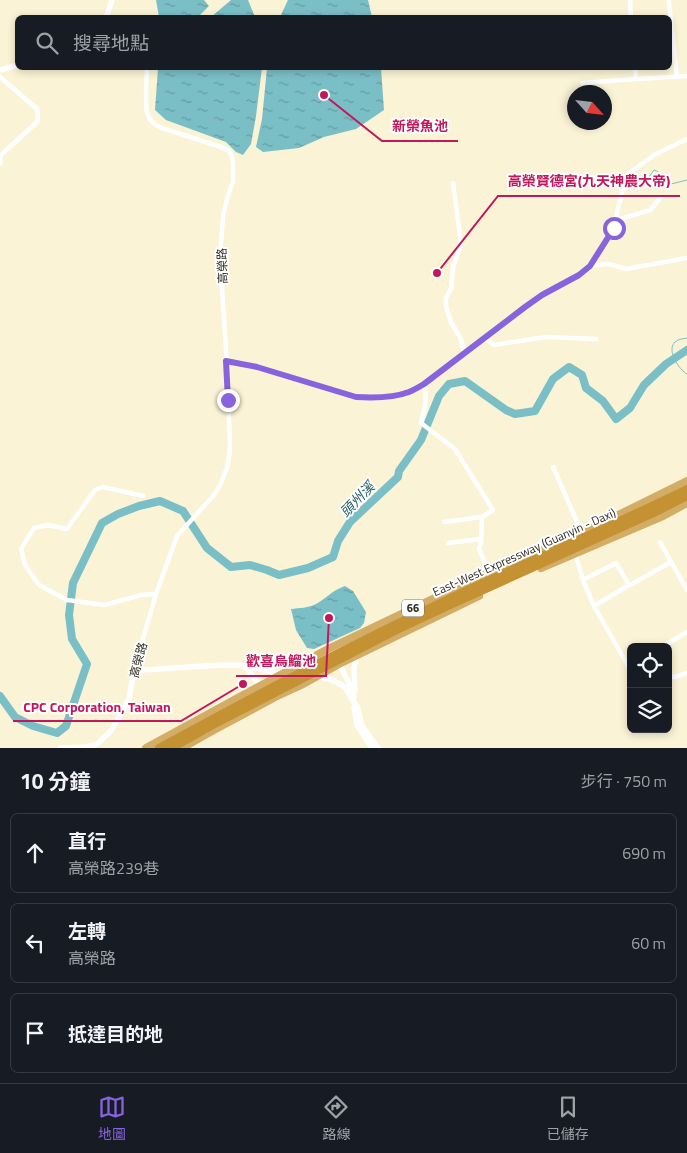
<!DOCTYPE html>
<html lang="zh-TW">
<meta charset="utf-8">
<style>
body{margin:0;font-family:"Titillium Web","Noto Sans TC",sans-serif;background:#20242c;color:#f1f3f6}
.controls{position:absolute;right:15px;bottom:15px;display:grid;overflow:hidden;border-radius:8px;box-shadow:0 2px 8px #0003}
.controls button{width:45px;height:45px;display:grid;place-items:center;padding:0;border:0;border-bottom:1px solid #363941;background:#171b24;color:#f1f3f6;font:25px sans-serif}
.compass{position:absolute;left:567px;top:85px;width:45px;height:45px;border-radius:50%;background:#171b24;box-shadow:0 2px 8px #0003;rotate:117deg}
.stop{position:absolute;width:15px;height:15px;margin:-11px;border:4px solid #8763de;border-radius:50%;background:#fff}
.stop.end{background:#8763de;border-color:#fff;box-shadow:0 1px 5px #0008}
.list{margin:0;padding:0;list-style:none}
h2{display:flex;justify-content:space-between;align-items:center;height:65px;margin:0;padding:0 20px;font-size:21px}
h2 small{font-size:16px;font-weight:400;color:#9ea1a6}
.list li{display:grid;grid-template-columns:32px 1fr auto;gap:15px;align-items:center;box-sizing:border-box;height:80px;margin:0 10px 10px;padding:0 10px;border:1px solid #363941;border-radius:8px}
.list b{display:block;font-size:19px;white-space:nowrap}
.list p{margin:0;font-size:16px;white-space:nowrap;color:#9ea1a6}
.list em{font-size:16px;font-style:normal;color:#9ea1a6}
.icon{flex:none;width:28px;height:28px;fill:none;stroke:currentColor;stroke-width:2;stroke-linecap:round;stroke-linejoin:round}
.map{position:relative;flex:none;width:687px;height:748px;overflow:hidden}
.search{position:absolute;background:#171b24;box-shadow:0 2px 8px #0003;left:15px;right:15px;top:15px;height:55px;display:flex;align-items:center;gap:12px;box-sizing:border-box;padding:0 18px;border-radius:8px;color:#9ea1a6;font-size:19px}
.sheet{height:335px;background:#171b24}
nav{display:flex;justify-content:space-around;align-items:center;box-sizing:border-box;height:70px;border-top:1px solid #363941;background:#171b24;font-size:14px;color:#9ea1a6}
nav a{display:grid;justify-items:center;gap:2px}
nav .on{color:#8763de}
.map>svg:first-child{display:block}
.water{fill:url(#water-ripples)}
.lines{fill:none;stroke-linecap:round;stroke-linejoin:round}
.stream{stroke:#7bbfc6;stroke-width:1}
.river{stroke:#7bbfc6;stroke-width:8}
.minor{stroke:#fff;stroke-width:4.5}
.tertiary{stroke:#fff;stroke-width:5.5}
.primary{stroke:#d3ad66;stroke-width:8}
.trunk{stroke:#c49233;stroke-width:8}
.route{stroke:#8763de;stroke-width:6}
.labels{text-anchor:middle;dominant-baseline:central;stroke-width:4;stroke-linejoin:round;paint-order:stroke}
.shield{fill:#fff;stroke:#6d6b63;stroke-width:1}
.shield-label{font-size:11px;font-weight:bold;fill:#2e2b20}
.street-label{font-size:12px;fill:#2e2b20;stroke:#fff}
.water-label{font-size:14px;font-style:italic;fill:#245d63;stroke:#fff}
.leader{fill:none;stroke:#c2185b;stroke-width:2}
.callout-dot{fill:#c2185b;stroke:#fff;stroke-width:2}
.callout-label{font-size:14px;text-anchor:middle;font-weight:bold;fill:#c2185b;stroke:#fff;stroke-width:4;stroke-linejoin:round;paint-order:stroke}
</style>
<div class="map">
<svg width="687" height="748" viewBox="0 0 687 748">
<defs>
<pattern id="water-ripples" width="26" height="14" patternUnits="userSpaceOnUse" patternTransform="scale(1.25)"><rect width="26" height="14" fill="#7bbfc6"/><path d="M2 4q2-2 4 0t4 0M15 11q2-2 4 0t4 0" fill="none" stroke="#659ba0"/></pattern>
</defs>
<rect width="100%" height="100%" fill="#faf3d6"/>
<g class="water">
<polygon points="156,0 204,0 209,6 200,15 189,17 159,17"/>
<polygon points="231,0 248,0 255,17 211,17"/>
<polygon points="288,0 368,0 372,17 280,17"/>
<polygon points="158,68 262,68 256,116 251,144 243,155 236,152 226,142 166,120 155,110"/>
<polygon points="267,68 381,68 384,110 356,129 324,137 299,148 263,152 256,147 262,119"/>
<path d="M 345,586 L 353,591 L 366,612 L 364,623 L 360,628 L 314,649 L 307,648 L 296,630 L 291,609 C 299,608 309,608 316,604 C 327,598 331,591 345,586 Z"/>
</g>
<g class="lines">
<g class="stream">
<path d="M 632,183 L 646,181 L 654,170 C 661,172 665,180 671,184 L 687,180"/>
<path d="M 687,338 C 683,339 678,339 675,342 C 666,350 679,370 687,374"/>
</g>
<polyline class="river" points="0,696 15,717 33,726 57,733 66,726 87,664 72,639 69,615 73,583 102,523 118,514 139,506 160,501 183,511 207,548 231,567 250,565 267,570 279,575 308,568 333,557 338,541 350,522 398,477 399,471 421,440 439,396 449,384 465,381 506,410 515,414 535,411 553,379 569,367 582,375 586,388 603,401 616,419 630,408 644,385 666,364 687,350"/>
<g class="minor">
<polyline points="630,0 631,18"/>
<polyline points="669,2 677,77"/>
<polyline points="635,68 636,79 687,76"/>
<polyline points="0,77 37,109 38,119 37,122 1,155 0,164"/>
<polyline points="582,83 636,79"/>
<polyline points="453,183 461,243 453,268 451,289 446,298 446,307 451,322 460,337 465,353"/>
<polyline points="617,218 621,219 650,210 661,197"/>
<polyline points="590,266 609,264 626,269 687,258"/>
<polyline points="485,338 494,345 546,337 596,339"/>
<path d="M 226,361 L 257,367 L 357,397 C 373,398 393,398 409,392 C 414,390 419,387 424,384 L 525,307 L 542,295 L 579,275 L 590,266 L 614,228 L 618,208 L 626,179 L 629,173 L 654,155 L 687,139"/>
<path d="M 424,384 C 428,398 424,410 421,423 L 455,449 L 493,510 L 482,517 L 481,543 L 479,549 L 489,572"/>
<polyline points="553,467 582,533"/>
<polyline points="143,496 103,487 95,490 67,529 48,525 34,528 21,549 25,565 39,585 67,600 105,605 141,595 156,594"/>
<polyline points="444,522 482,517"/>
<polyline points="660,542 687,590"/>
<polyline points="448,543 481,539"/>
<polyline points="575,553 583,580 594,606 631,671"/>
<polyline points="583,580 616,563 629,585"/>
<polyline points="594,606 629,585 632,584 671,562"/>
<polyline points="662,647 687,632"/>
<path d="M 134,670 L 156,594 L 177,536 L 214,495 L 220,485 L 227,468 L 229,457 L 230,445 L 227,365 L 220,256 L 223,217 L 227,199 L 233,181 L 233,164 L 232,156 L 229,151 L 221,147 L 162,128 C 156,125 150,122 148,115 C 144,107 147,78 147,68"/>
<polyline points="668,676 675,677 687,673"/>
</g>
<g class="tertiary">
<polyline points="106,18 112,0"/>
<polyline points="0,70 18,65"/>
<polyline points="338,662 351,687 354,697"/>
<polyline points="246,667 262,689"/>
<polyline points="318,676 332,680 345,687 358,709 362,726 378,748"/>
<polyline points="355,692 354,668 357,655"/>
<polyline points="354,708 357,725 372,748"/>
<path d="M 60,748 L 86,747 L 97,744 L 111,731 L 129,699 L 134,670 C 168,670 202,664 236,665 C 251,666 267,671 282,674"/>
</g>
<g class="primary">
<polyline points="541,568 663,516 687,503"/>
<polyline points="146,748 328,649 489,572 582,533 687,481"/>
<polyline points="182,748 212,731 279,695 303,684 339,664 479,596"/>
</g>
<g class="trunk">
<path d="M 159,748 C 252,697 346,647 442,602 C 523,563 606,529 687,489"/>
<polyline points="172,748 213,725 395,631 444,608 660,510 687,496"/>
</g>
</g>
<g class="lines">
<path class="route" d="M 228,400 L 226,361 L 257,367 L 356,397 C 373,398 393,398 409,392 C 414,390 419,387 424,384 L 525,307 L 542,295 L 579,275 L 590,266 L 614,228"/>
</g>
<g class="labels">
<rect class="shield" x="402" y="599.5" width="22" height="17" rx="4"/>
<g class="shield-label">
<text x="413" y="608">66</text>
</g>
<g class="street-label">
<text transform="translate(222 266) rotate(-92)">高榮路</text>
<text transform="translate(524 552) rotate(-24)">East-West Expressway (Guanyin - Daxi)</text>
<text transform="translate(138 660) rotate(-75)">高榮路</text>
</g>
<g class="water-label">
<text transform="translate(357 499) rotate(-46)">頭州溪</text>
</g>
</g>
<path class="leader" d="M324 95L382 141H458M437 273L498 196H680M329 618L326 676H236M243 684L181 721H13"/>
<g class="callout-dot">
<circle cx="324" cy="95" r="5"/>
<circle cx="437" cy="273" r="5"/>
<circle cx="329" cy="618" r="5"/>
<circle cx="243" cy="684" r="5"/>
</g>
<g class="callout-label">
<text x="420" y="131">新榮魚池</text>
<text x="589" y="186">高榮賢德宮(九天神農大帝)</text>
<text x="281" y="666">歡喜烏鰡池</text>
<text x="97" y="712">CPC Corporation, Taiwan</text>
</g>
</svg>
<div class="controls">
<button><svg class="icon" aria-label="locate" viewBox="0 0 24 24"><circle cx="12" cy="12" r="6"/><path d="M12 2v4M12 18v4M2 12h4M18 12h4"/></svg></button>
<button><svg class="icon" aria-label="layers" viewBox="0 0 24 24"><path d="M12 4l9 5-9 5-9-5zM3 14l9 5 9-5"/></svg></button>
</div>
<svg class="compass" viewBox="-18 -18 36 36"><path d="M0-13l5 13h-10z" fill="#e53935"/><path d="M0 13l5-13h-10z" fill="#9ea1a6"/></svg>
<div class="stop" style="left:614px;top:228px"></div>
<div class="stop end" style="left:228px;top:400px"></div>
<div class="search"><svg class="icon" aria-label="search" viewBox="0 0 24 24"><circle cx="10" cy="10" r="6"/><path d="M15 15l6 6"/></svg>搜尋地點</div>
</div>
<section class="sheet">
<h2>10 分鐘<small>步行 · 750 m</small></h2>
<ul class="list">
<li><svg class="icon" aria-label="ahead" viewBox="0 0 24 24"><path d="M12 20V5M6 11l6-6 6 6"/></svg><div><b>直行</b><p>高榮路239巷</p></div><em>690 m</em></li>
<li><svg class="icon" aria-label="left" viewBox="0 0 24 24"><path d="M17 20v-9H6M10 6l-5 5 5 5"/></svg><div><b>左轉</b><p>高榮路</p></div><em>60 m</em></li>
<li><svg class="icon" aria-label="arrive" viewBox="0 0 24 24"><path d="M6 21V4h12l-3 4 3 4H6"/></svg><div><b>抵達目的地</b></div></li>
</ul>
</section>
<nav>
<a class="on"><svg class="icon" aria-label="map" viewBox="0 0 24 24"><path d="M3 6l6-2 6 2 6-2v14l-6 2-6-2-6 2zM9 4v14M15 6v14"/></svg>地圖</a>
<a><svg class="icon" aria-label="directions" viewBox="0 0 24 24"><path d="M12 3l9 9-9 9-9-9zM9 14v-3h6M13 9l2 2-2 2"/></svg>路線</a>
<a><svg class="icon" aria-label="saved" viewBox="0 0 24 24"><path d="M7 4h10v16l-5-4-5 4z"/></svg>已儲存</a>
</nav>
